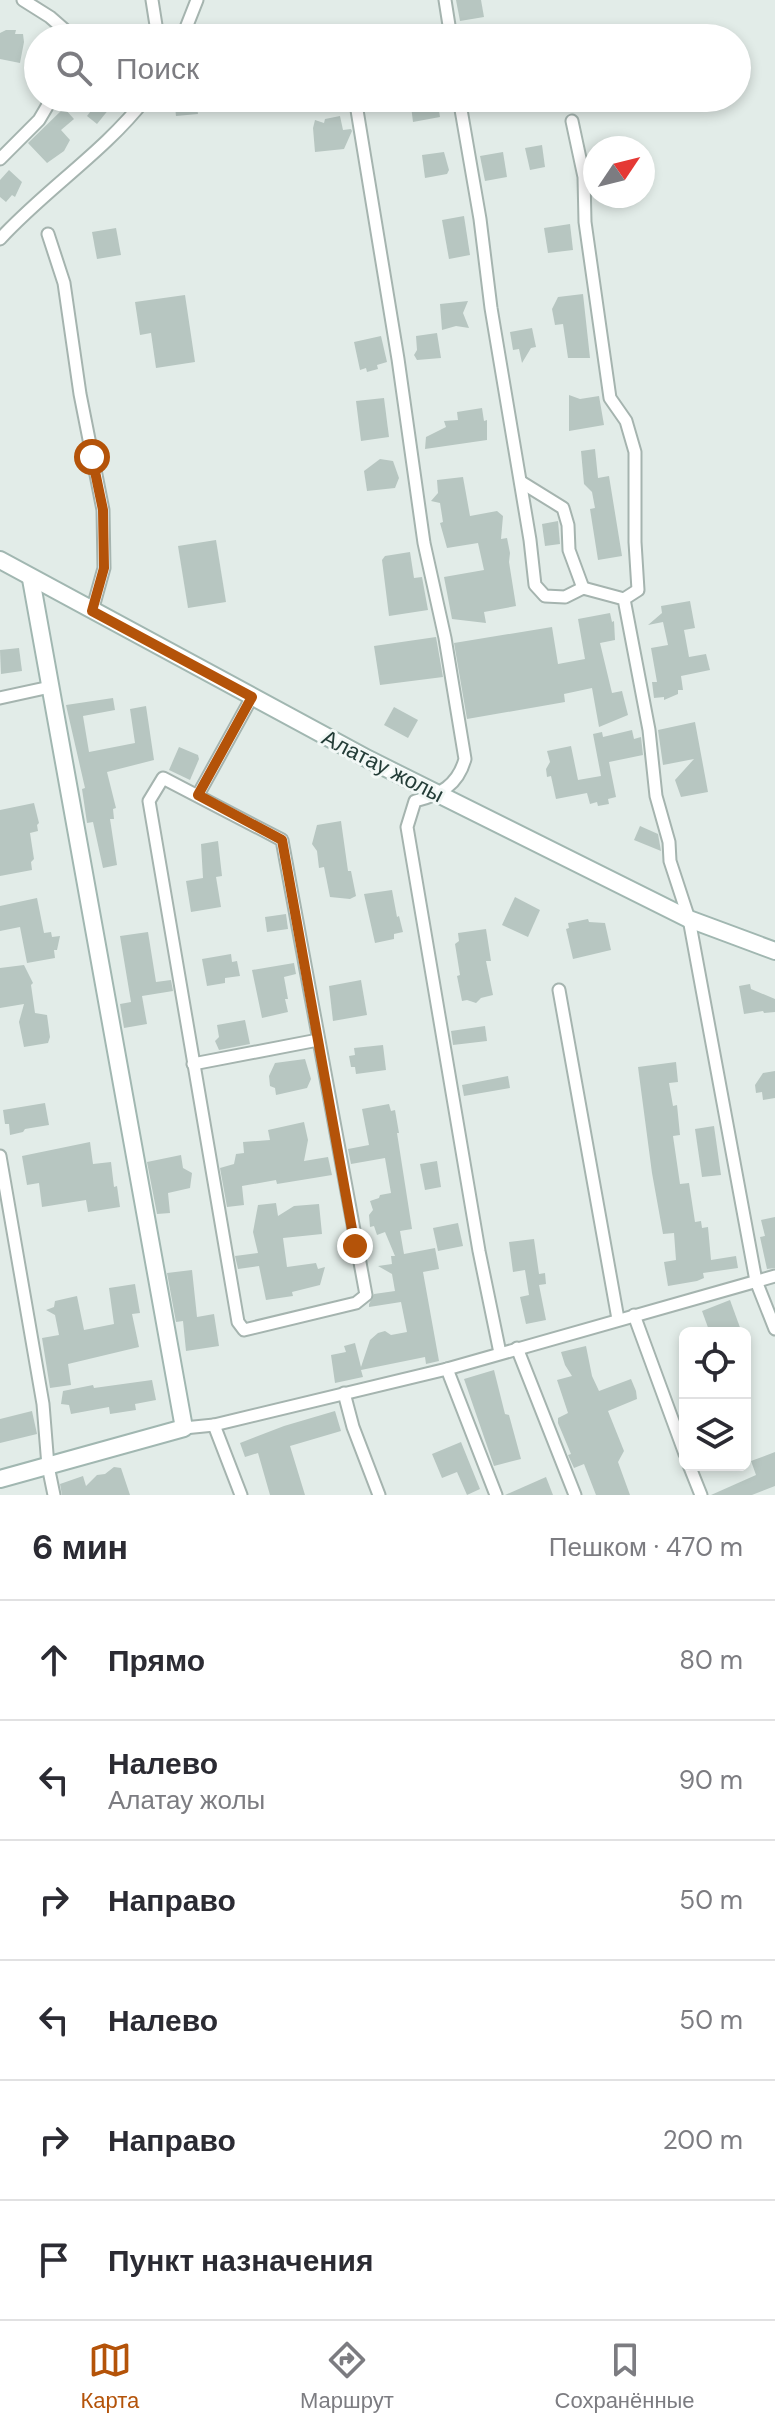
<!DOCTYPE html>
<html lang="ru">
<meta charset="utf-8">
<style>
body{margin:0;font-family:"DM Sans",sans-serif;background:#f2f2f3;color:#2b2b33}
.controls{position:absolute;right:24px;bottom:24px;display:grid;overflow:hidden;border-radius:12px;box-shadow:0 4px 12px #0003}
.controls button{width:72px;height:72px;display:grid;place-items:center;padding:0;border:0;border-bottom:2px solid #e1e1e2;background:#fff;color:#2b2b33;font:40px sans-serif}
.compass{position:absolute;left:583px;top:136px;width:72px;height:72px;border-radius:50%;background:#fff;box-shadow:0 4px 12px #0003;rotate:55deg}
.stop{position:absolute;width:24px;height:24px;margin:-18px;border:6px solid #b45309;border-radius:50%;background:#fff}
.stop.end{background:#b45309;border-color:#fff;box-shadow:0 2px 8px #0008}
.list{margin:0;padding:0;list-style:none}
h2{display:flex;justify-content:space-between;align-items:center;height:104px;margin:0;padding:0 32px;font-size:34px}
h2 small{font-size:26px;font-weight:400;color:#7c7c81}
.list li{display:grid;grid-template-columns:52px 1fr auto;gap:24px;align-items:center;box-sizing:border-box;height:120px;padding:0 32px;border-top:2px solid #e1e1e2}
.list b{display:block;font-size:30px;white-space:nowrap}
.list p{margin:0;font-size:26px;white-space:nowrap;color:#7c7c81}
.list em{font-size:26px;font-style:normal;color:#7c7c81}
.icon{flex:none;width:44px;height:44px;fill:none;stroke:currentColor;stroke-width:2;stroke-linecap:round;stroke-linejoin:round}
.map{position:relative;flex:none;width:775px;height:1495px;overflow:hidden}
.search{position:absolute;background:#fff;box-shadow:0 4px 12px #0003;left:24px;right:24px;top:24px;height:88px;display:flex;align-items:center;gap:20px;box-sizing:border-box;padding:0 28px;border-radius:44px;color:#7c7c81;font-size:30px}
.sheet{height:824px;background:#fff}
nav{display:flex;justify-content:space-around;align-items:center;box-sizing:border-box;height:112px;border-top:2px solid #e1e1e2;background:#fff;font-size:22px;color:#7c7c81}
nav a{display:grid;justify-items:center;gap:4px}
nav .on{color:#b45309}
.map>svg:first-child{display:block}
.building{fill:#b7c6c1}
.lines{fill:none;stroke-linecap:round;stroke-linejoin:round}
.street-casing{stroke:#a5b4af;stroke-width:15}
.secondary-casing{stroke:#a1b7b1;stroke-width:20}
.street{stroke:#fff;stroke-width:11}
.secondary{stroke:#fff;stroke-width:16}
.route{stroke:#b45309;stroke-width:10}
.labels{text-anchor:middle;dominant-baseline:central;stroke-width:6;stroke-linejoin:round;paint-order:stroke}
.street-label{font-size:22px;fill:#233c37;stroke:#f2f8f6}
</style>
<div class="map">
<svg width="775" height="1495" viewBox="0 0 775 1495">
<rect width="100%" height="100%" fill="#e2ece8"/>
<g class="building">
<polygon points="456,0 481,0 484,17 460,21"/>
<polygon points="426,25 428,38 382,38 382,32"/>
<polygon points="6,30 16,30 15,34 23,34 24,42 20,63 0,59 0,33"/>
<polygon points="101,98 118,98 97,124 87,116"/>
<polygon points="174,98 196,98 198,114 176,116"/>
<polygon points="410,98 437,98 440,117 413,122"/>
<polygon points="64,108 74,119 61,130 70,140 64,151 47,163 28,143"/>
<polygon points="340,116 343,130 351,129 352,131 344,149 315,152 313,128 315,120 324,123 325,119"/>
<polygon points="542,145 545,167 530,170 525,148"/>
<polygon points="444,152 449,170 447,174 425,178 422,155"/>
<polygon points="503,152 507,177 485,181 480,156"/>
<polygon points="9,170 22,182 15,197 12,195 6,202 0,197 0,180"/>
<polygon points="464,216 470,255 449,259 442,220"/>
<polygon points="570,224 573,250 548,253 544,228"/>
<polygon points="116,228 121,255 97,259 92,232"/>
<polygon points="583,294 590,358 568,358 563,324 555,325 552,309 558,297"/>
<polygon points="185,295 195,362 156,368 151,333 140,335 135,302"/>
<polygon points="468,301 463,313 469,328 456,326 442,330 440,304"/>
<polygon points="532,328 536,347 531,348 522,363 519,349 513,350 510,332"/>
<polygon points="437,333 441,358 417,360 414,355 417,350 416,336"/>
<polygon points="381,336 387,362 377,365 378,369 367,372 366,368 360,370 354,342"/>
<polygon points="569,395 580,399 599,396 604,425 569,431"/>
<polygon points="384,398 389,437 361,441 356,401"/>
<polygon points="482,408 484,421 487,420 487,440 425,449 426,437 446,427 444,421 458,420 457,412"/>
<polygon points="595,449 598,478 609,476 622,556 598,560 590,509 595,508 592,492 584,484 581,451"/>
<polygon points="380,459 393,461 399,478 395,488 367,491 364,471"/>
<polygon points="463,477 470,516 497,511 503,516 501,539 507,538 510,553 509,562 516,606 484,612 486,623 452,619 444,577 484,570 478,543 447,548 440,523 443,522 440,503 431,501 438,493 437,480"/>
<polygon points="558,521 560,544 545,546 542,524"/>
<polygon points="216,540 226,602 188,608 178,546"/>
<polygon points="410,552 414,578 422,577 428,610 389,616 382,560 385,556"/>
<polygon points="690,601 695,628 684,630 689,657 706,654 710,670 681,676 683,690 678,690 678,694 664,700 664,697 654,698 652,682 657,682 651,648 668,645 663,622 648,625 662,613 661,606"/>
<polygon points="610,613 612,622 614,621 615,640 600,643 612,693 622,691 628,715 599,727 592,688 564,694 565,702 467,719 454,643 552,627 558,664 585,659 578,619"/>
<polygon points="436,637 443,677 380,685 374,646"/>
<polygon points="19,648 22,671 1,674 0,650"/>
<polygon points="113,698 115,710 83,716 89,752 135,743 130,709 146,706 154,760 107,772 116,808 113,809 114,819 110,819 117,865 103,868 93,822 87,823 82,789 85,788 66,705"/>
<polygon points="394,707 418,720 408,738 384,725"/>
<polygon points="695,722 708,792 681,797 675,780 694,759 663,765 658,730"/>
<polygon points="632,730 634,739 641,737 643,755 609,762 616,797 608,799 609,804 598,806 597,802 590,804 587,793 556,799 551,776 547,777 546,769 550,762 547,751 571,746 578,780 601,776 593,734 602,732 603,737"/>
<polygon points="179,747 198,755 199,759 190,780 169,770"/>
<polygon points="34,803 39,823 37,825 38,831 30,833 34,859 31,862 32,870 0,876 0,810"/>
<polygon points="341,821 348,871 351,871 356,896 350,899 330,897 324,867 319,868 317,851 312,844 317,825"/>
<polygon points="640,826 658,834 661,851 634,840"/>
<polygon points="218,841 222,876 216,877 221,907 191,912 186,881 203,878 201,844"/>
<polygon points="392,890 397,917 399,916 403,932 394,934 394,939 375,943 364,894"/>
<polygon points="515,897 540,910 528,937 502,925"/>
<polygon points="37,898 44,933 51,932 52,937 60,936 57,950 54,950 55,958 27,963 20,927 0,931 0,906"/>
<polygon points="286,914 288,929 267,932 265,917"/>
<polygon points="588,919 589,922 605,923 611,950 573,959 566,929 569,928 568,923"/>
<polygon points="486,929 491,961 486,961 493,995 481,998 476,1003 467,1000 462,1001 457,976 460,975 455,944 459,941 458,933"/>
<polygon points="148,932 156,982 171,980 173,991 142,996 147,1024 124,1028 120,1004 131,1002 120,936"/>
<polygon points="231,954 232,962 237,961 240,976 225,978 225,983 207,986 202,959"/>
<polygon points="294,963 296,974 284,977 288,999 285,999 288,1012 262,1018 252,970"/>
<polygon points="24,965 33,983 31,985 35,1013 47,1015 50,1037 48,1043 24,1047 19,1022 24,1004 0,1008 0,968"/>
<polygon points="361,980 367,1015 333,1021 329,986"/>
<polygon points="750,984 751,989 775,999 775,1012 764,1013 763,1011 744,1014 739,986"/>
<polygon points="245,1020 250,1044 219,1050 215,1041 219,1037 217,1025"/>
<polygon points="485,1026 487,1041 453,1045 451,1031"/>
<polygon points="383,1045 386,1070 356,1074 355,1067 351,1067 349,1056 355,1055 354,1048"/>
<polygon points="305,1059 311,1079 307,1088 276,1095 275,1088 270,1086 269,1076 275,1063"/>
<polygon points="676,1062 678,1082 669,1083 673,1106 677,1105 680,1135 673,1136 680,1184 689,1183 695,1222 701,1221 702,1228 708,1227 711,1260 736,1256 738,1268 703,1273 704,1278 697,1281 668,1286 664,1262 676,1260 674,1233 663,1234 652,1173 638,1067"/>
<polygon points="775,1071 775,1098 763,1100 762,1092 756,1093 755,1085 763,1073"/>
<polygon points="508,1076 510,1088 464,1096 462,1085"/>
<polygon points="45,1103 49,1125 25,1129 23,1132 10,1135 9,1124 5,1124 3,1110"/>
<polygon points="389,1104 391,1111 395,1110 399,1133 397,1133 412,1229 400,1231 404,1254 435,1248 439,1269 423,1272 439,1361 426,1364 425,1357 361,1370 363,1377 335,1383 331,1355 346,1352 344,1346 355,1343 361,1367 370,1340 378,1333 385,1331 391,1335 407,1332 401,1302 369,1307 369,1304 374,1294 395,1291 392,1274 378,1266 392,1264 391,1256 395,1256 385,1232 377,1235 374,1226 370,1227 369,1215 373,1210 370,1201 379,1198 380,1195 391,1193 385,1158 351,1164 348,1149 369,1145 362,1109"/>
<polygon points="304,1122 308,1140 304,1161 328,1157 332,1175 277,1184 276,1180 242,1186 244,1205 227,1207 220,1168 234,1164 236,1154 244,1153 243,1142 270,1140 268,1130"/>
<polygon points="714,1126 721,1175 702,1177 695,1129"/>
<polygon points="90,1142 93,1164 111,1162 114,1187 117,1186 120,1207 88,1212 86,1200 42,1207 39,1183 27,1185 22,1156"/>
<polygon points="181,1155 183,1168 192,1173 190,1188 168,1193 170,1213 157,1214 147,1162"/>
<polygon points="437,1161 441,1187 425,1190 420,1164"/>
<polygon points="276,1203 278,1216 294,1206 319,1204 322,1234 283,1238 287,1267 316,1263 318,1269 325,1267 320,1285 292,1292 293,1296 266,1300 259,1266 238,1269 235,1256 258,1253 253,1232 258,1205"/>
<polygon points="775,1217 775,1268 767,1269 760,1237 765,1236 761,1220"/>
<polygon points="458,1223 463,1246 438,1251 433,1228"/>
<polygon points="534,1239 539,1274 545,1273 546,1284 539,1285 546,1320 526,1324 520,1297 529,1295 525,1270 513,1272 509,1242"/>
<polygon points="192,1270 197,1317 214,1314 219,1346 186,1351 183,1321 176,1322 167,1273"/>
<polygon points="135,1284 140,1313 132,1314 139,1347 68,1364 71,1385 50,1388 42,1338 59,1335 55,1315 46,1310 54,1307 55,1301 77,1296 84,1330 114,1324 109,1288"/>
<polygon points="730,1300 742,1333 710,1333 702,1311"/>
<polygon points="586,1346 592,1376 599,1391 631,1379 636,1391 637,1399 608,1411 624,1451 618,1462 630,1495 596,1495 584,1464 574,1468 568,1455 571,1454 558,1423 558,1418 568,1413 557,1380 572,1376 565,1365 561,1352"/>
<polygon points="494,1370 505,1414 509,1415 521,1459 494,1466 464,1379"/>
<polygon points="152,1380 156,1400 135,1404 136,1410 110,1414 109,1407 71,1414 69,1405 61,1404 63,1391 93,1385 94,1388"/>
<polygon points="32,1411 37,1434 0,1443 0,1419"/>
<polygon points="335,1411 341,1431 290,1446 305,1495 270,1495 258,1453 245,1457 240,1443 284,1426"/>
<polygon points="461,1442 480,1489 467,1495 457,1472 442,1478 432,1454"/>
<polygon points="775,1452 775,1486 752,1495 711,1495 756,1475 751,1461"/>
<polygon points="114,1467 121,1468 130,1495 62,1495 60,1484 83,1476 86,1486 97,1475 105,1474"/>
<polygon points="546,1477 553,1495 505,1495"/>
</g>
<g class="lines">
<defs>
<g id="street">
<polyline points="23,0 50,17 74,38"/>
<polyline points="152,0 158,38"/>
<polyline points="445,0 451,38"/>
<polyline points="182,38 197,0"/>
<path d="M 355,98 L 398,359 L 424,543 L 445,638 L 465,759 C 458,785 440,795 415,801 L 407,827 L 479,1251 L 500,1353"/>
<polyline points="459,98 480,219 491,308 530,540 535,585 545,596 565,597 583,588 624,599 649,730 656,796 669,842 670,861 689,919 756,1281 775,1329"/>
<polyline points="572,121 584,177 585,222 610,398 626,421 635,452 635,542 638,590 624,599"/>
<polyline points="0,159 39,120 52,98"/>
<polyline points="48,234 64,283 80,394 103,510 104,568 92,611"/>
<path d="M 0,239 C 46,189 104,152 146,98"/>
<polyline points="521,482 563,508 568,525 569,550 583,588"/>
<polyline points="0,698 50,687"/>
<polygon points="163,778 282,840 366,1295 356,1303 244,1330 238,1322 149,801"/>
<polyline points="198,795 252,697"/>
<polyline points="559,990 618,1319"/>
<polyline points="193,1064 318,1040"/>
<polyline points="0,1156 43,1404 48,1466 54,1495"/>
<polyline points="634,1315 685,1454"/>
<polyline points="517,1348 575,1495"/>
<polyline points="447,1369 496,1495"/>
<polyline points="344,1393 353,1427 379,1495"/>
<polyline points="214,1425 241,1495"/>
<polyline points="184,1428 214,1425 447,1369 775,1276"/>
<polyline points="689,1465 701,1495"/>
</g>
<g id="secondary">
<polyline points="0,560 368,759 689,919 775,951"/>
<polyline points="0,1479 184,1428 31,579"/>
</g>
</defs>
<use href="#street" class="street-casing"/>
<use href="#secondary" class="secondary-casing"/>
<use href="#street" class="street"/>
<use href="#secondary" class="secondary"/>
</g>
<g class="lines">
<polyline class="route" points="92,457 103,510 104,568 92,611 252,697 198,795 282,840 355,1246"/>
</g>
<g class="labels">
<g class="street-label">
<text transform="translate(383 766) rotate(27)">Алатау жолы</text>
</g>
</g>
</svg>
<div class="controls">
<button><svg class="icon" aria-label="locate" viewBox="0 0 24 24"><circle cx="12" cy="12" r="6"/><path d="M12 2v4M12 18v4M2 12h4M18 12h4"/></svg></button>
<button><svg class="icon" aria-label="layers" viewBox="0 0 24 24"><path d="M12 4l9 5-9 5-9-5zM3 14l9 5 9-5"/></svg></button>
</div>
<svg class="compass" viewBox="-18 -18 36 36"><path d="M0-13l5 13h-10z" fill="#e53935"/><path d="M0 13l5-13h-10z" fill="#7c7c81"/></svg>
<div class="stop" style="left:92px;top:457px"></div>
<div class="stop end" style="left:355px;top:1246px"></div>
<div class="search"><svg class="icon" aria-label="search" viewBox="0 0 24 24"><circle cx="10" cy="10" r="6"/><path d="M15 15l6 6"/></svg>Поиск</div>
</div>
<section class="sheet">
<h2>6 мин<small>Пешком · 470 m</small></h2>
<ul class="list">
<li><svg class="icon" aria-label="ahead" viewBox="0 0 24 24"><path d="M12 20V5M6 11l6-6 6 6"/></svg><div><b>Прямо</b></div><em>80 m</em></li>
<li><svg class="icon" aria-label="left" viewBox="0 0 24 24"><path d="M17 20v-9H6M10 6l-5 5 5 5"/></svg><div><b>Налево</b><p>Алатау жолы</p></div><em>90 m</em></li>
<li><svg class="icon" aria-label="right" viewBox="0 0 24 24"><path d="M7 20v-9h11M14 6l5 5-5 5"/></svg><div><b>Направо</b></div><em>50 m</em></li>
<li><svg class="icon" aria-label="left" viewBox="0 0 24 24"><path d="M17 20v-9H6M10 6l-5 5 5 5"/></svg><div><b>Налево</b></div><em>50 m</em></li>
<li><svg class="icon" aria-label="right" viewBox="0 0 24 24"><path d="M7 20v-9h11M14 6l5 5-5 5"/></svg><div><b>Направо</b></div><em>200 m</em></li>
<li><svg class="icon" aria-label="arrive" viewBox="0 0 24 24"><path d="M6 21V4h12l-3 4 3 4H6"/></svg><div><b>Пункт назначения</b></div></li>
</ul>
</section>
<nav>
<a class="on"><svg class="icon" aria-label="map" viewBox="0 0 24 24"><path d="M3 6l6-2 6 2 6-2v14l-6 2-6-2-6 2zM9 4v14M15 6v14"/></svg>Карта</a>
<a><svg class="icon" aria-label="directions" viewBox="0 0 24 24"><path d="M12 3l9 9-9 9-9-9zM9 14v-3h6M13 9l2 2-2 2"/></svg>Маршрут</a>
<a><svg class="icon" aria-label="saved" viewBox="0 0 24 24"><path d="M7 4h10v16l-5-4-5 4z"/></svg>Сохранённые</a>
</nav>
